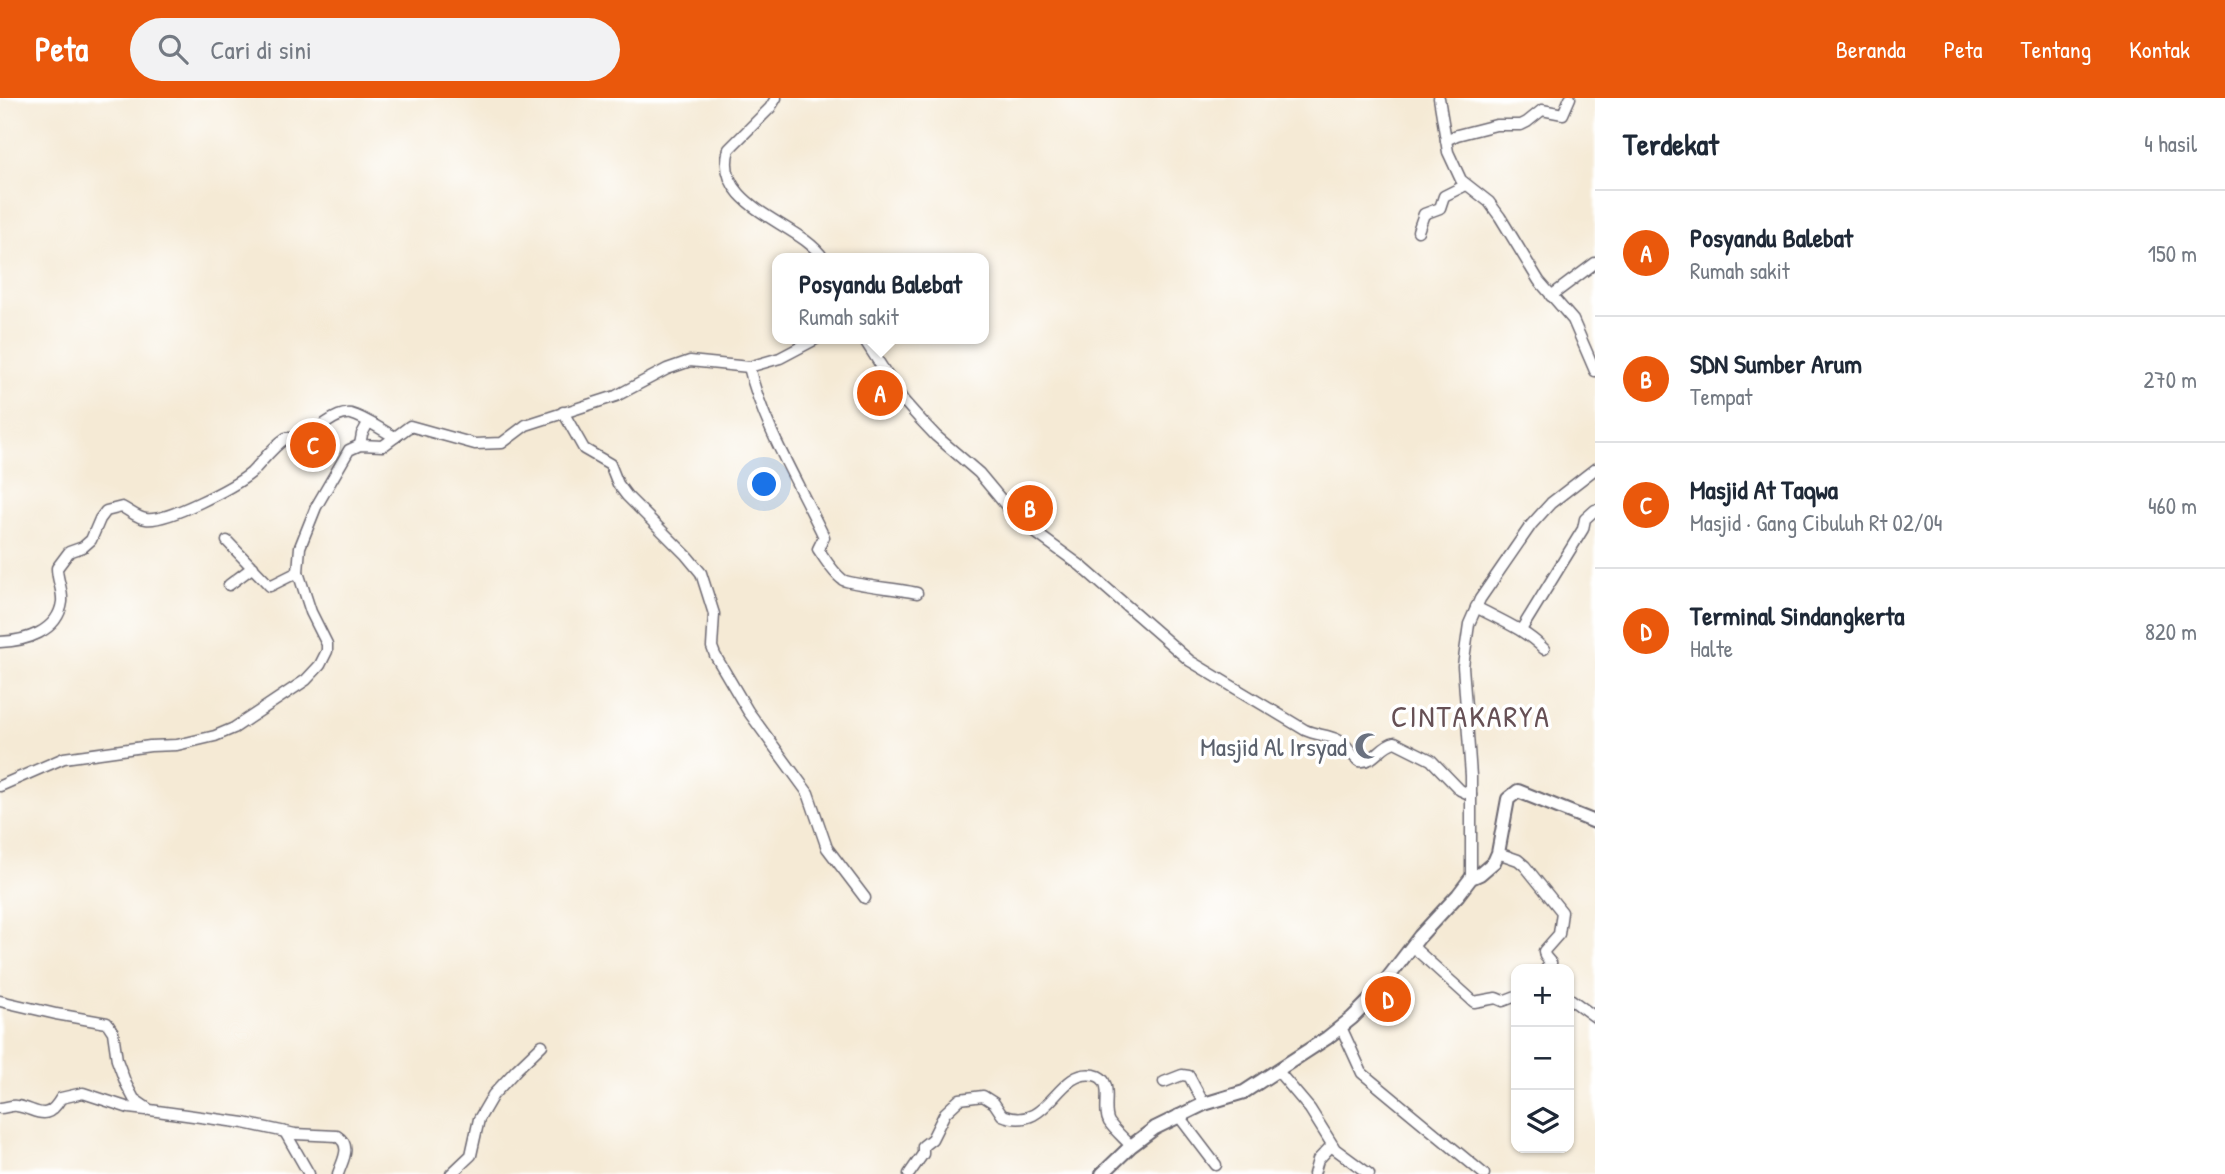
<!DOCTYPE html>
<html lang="id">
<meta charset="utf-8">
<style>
body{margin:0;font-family:"Patrick Hand",sans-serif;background:#f2f2f3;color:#1f2937}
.controls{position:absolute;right:21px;bottom:21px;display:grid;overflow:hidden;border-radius:14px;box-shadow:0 2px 5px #0004}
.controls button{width:63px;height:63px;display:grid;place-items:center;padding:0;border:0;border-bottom:2px solid #e0e1e3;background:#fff;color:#1f2937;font:35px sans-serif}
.you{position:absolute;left:765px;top:387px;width:24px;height:24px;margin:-18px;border:5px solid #fff;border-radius:50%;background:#1a73e8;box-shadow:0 0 0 10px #1a73e833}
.badge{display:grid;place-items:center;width:46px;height:46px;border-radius:50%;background:#ea580c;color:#fff;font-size:23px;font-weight:700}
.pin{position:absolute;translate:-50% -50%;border:4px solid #fff;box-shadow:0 2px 7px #0006}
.popup{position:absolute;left:772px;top:155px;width:217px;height:91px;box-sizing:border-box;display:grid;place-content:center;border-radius:14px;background:#fff;filter:drop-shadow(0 2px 5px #0005);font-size:23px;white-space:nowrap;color:#747a83}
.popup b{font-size:26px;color:#1f2937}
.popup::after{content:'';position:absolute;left:50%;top:100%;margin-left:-14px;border:14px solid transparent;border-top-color:#fff}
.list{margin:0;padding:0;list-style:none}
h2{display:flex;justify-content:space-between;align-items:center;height:91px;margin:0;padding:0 28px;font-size:30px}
h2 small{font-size:23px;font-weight:400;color:#747a83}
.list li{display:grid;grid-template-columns:46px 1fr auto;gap:21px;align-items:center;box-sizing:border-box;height:126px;padding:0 28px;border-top:2px solid #e0e1e3}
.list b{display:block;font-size:26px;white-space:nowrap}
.list p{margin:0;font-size:23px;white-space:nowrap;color:#747a83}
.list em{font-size:23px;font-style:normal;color:#747a83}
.icon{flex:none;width:38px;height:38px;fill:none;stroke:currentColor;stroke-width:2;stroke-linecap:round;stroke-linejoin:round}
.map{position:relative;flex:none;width:1595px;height:1076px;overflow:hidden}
header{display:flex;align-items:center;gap:42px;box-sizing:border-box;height:98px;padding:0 35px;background:#ea580c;color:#fff}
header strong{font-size:33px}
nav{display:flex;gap:38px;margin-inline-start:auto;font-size:24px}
.search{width:490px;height:63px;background:#f2f2f3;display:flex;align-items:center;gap:18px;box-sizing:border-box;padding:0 24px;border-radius:38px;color:#747a83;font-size:26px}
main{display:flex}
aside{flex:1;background:#fff}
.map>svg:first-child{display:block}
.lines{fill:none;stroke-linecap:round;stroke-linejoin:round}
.minor-casing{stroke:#6c6871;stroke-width:13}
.major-casing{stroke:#6c6871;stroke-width:16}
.minor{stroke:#fff;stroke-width:10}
.major{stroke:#fff;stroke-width:12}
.labels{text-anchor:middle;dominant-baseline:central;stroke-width:7;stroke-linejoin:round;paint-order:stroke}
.worship-label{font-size:26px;fill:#5b616d;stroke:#fff;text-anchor:end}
.quarter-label{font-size:30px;letter-spacing:2px;fill:#665055;stroke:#fff}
</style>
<header>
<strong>Peta</strong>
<div class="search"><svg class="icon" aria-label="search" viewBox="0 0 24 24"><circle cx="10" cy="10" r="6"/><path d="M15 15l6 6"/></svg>Cari di sini</div>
<nav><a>Beranda</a><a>Peta</a><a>Tentang</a><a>Kontak</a></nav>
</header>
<main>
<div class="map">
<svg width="1595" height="1076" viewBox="0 0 1595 1076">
<rect width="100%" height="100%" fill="#fff"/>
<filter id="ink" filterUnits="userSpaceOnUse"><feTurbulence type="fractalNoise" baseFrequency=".0143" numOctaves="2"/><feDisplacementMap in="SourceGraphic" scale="14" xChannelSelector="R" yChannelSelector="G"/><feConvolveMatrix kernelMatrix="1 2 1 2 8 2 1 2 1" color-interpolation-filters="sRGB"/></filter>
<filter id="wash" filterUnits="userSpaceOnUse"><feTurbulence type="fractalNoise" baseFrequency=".00686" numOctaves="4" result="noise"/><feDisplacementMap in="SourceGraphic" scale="28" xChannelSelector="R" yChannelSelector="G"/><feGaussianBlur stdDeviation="1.57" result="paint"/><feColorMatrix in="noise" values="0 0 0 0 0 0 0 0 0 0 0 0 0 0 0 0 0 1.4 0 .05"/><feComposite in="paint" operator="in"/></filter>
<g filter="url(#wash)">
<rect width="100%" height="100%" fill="#f5ead5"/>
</g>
<g filter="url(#ink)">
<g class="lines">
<defs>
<g id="minor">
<path d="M 776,0 L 770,10 L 729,51 C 712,109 799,124 823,160"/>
<polyline points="1439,0 1448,54 1461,82 1489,104 1500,119 1539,183 1573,222 1595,273"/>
<polyline points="1446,42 1457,37 1496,27 1521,27 1527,24 1542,12 1563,16 1570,0"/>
<polyline points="1418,133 1424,116 1440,110 1444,98 1466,87"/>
<polyline points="1551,198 1595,165"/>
<path d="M 864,241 L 903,302 L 919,320 L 936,338 L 979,375 L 1009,411 L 1032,432 L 1081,468 L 1190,563 L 1305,632 C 1316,637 1328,637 1338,642 C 1348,647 1350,657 1359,663 C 1375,665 1380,647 1395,644 L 1431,662 L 1460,692 L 1471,697"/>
<path d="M 749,269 C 764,330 797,382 824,439 L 818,451 C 825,461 833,475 843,482 C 853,487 901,491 917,495"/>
<polyline points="563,314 584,351 610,366 618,386 627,398 686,457 701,475 714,516 712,549 715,557 748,613 808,695 827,750 865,800"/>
<polyline points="360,347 362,336 368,325"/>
<polyline points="227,443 270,488 298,474"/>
<polyline points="229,487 253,469"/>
<path d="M 1476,509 C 1500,522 1524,531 1544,551"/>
<polyline points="1521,532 1583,431 1585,421 1595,412"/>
<path d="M 0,544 C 25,543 58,534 62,504 C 63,492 57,482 57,470 L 69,454 L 83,449 L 91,442 L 100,421 L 106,413 L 122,409 C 130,413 138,420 146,421 C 167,424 234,389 251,375 C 263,363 271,350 286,340 L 290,340 L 300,347 C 311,337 335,313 351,316 C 366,320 381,332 395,339"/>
<polyline points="0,688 64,660 150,648 177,647 215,638 234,630 306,582 320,567 327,553 327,546 311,514 298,474 300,449 316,409 349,352 360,347 383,348 410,328 475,346 502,345 526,327 616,298 667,271 690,263 749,269 780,260 816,241"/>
<polyline points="1498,755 1518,762 1525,768 1562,814 1559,836 1544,853 1545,858 1551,865 1546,871"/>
<polyline points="1471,780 1471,678 1463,568 1469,526 1480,501 1531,427 1551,405 1595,371"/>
<polyline points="1412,848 1474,904 1496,900 1503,903 1516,898"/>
<polyline points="1569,900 1595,919"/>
<path d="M 0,903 L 56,916 L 107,925 L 113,934 L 117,962 L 126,986 L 134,1001 L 150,1012 L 244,1025 L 295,1036 L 337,1038 C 353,1048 342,1063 338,1076"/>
<polyline points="1341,929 1362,975 1484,1076"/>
<polyline points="1277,972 1310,1011 1335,1051 1369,1076"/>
<polyline points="1164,984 1182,977 1189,978 1204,1006"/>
<path d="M 0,1010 C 5,1010 12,1007 17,1008 C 37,1011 46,1026 61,1000 L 83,995 L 129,1010 L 146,1012"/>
<polyline points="1178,1017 1216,1067"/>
<polyline points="285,1034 309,1076"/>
<polyline points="451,1076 471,1057 479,1021 493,997 517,971 542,947"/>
<path d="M 909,1076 L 923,1056 L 923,1048 L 932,1041 L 945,1015 L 960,1001 L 983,998 L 994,1005 L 1002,1017 C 1050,1036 1056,970 1094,977 C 1116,981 1101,1010 1109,1024 C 1115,1033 1124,1040 1131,1048"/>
<polyline points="1314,1076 1318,1062 1332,1047"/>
</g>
<polyline id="major" points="1102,1076 1131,1048 1155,1030 1204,1006 1244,994 1327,940 1352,920 1374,898 1420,838 1458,797 1471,780 1480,776 1494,764 1498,755 1508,701 1518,693 1523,695 1595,724"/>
</defs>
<use href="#minor" class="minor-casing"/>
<use href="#major" class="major-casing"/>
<use href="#minor" class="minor"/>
<use href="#major" class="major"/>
</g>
</g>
<defs>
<symbol id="mosque-bare" viewBox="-9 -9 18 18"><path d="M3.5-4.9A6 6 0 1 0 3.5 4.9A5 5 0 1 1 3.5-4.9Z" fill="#6b7280" stroke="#fff" stroke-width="2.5" paint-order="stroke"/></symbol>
</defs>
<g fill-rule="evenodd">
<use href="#mosque-bare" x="1349" y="629" width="38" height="38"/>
</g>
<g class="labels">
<g class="worship-label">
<text x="1347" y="648">Masjid Al Irsyad</text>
</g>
<g class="quarter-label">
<text x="1471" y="618">CINTAKARYA</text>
</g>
</g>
</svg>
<div class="controls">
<button>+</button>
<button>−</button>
<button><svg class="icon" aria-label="layers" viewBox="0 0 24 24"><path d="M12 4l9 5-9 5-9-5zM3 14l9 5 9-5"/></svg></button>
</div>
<div class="you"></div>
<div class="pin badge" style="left:880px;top:295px">A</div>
<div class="popup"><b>Posyandu Balebat</b>Rumah sakit</div>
<div class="pin badge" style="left:1030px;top:410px">B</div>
<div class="pin badge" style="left:313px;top:347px">C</div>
<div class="pin badge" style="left:1388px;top:901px">D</div>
</div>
<aside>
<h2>Terdekat<small>4 hasil</small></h2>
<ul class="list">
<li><span class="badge">A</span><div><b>Posyandu Balebat</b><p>Rumah sakit</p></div><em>150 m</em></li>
<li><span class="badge">B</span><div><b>SDN Sumber Arum</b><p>Tempat</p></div><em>270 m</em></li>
<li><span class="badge">C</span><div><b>Masjid At Taqwa</b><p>Masjid · Gang Cibuluh Rt 02/04</p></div><em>460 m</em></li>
<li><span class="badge">D</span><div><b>Terminal Sindangkerta</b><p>Halte</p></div><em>820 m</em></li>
</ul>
</aside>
</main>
